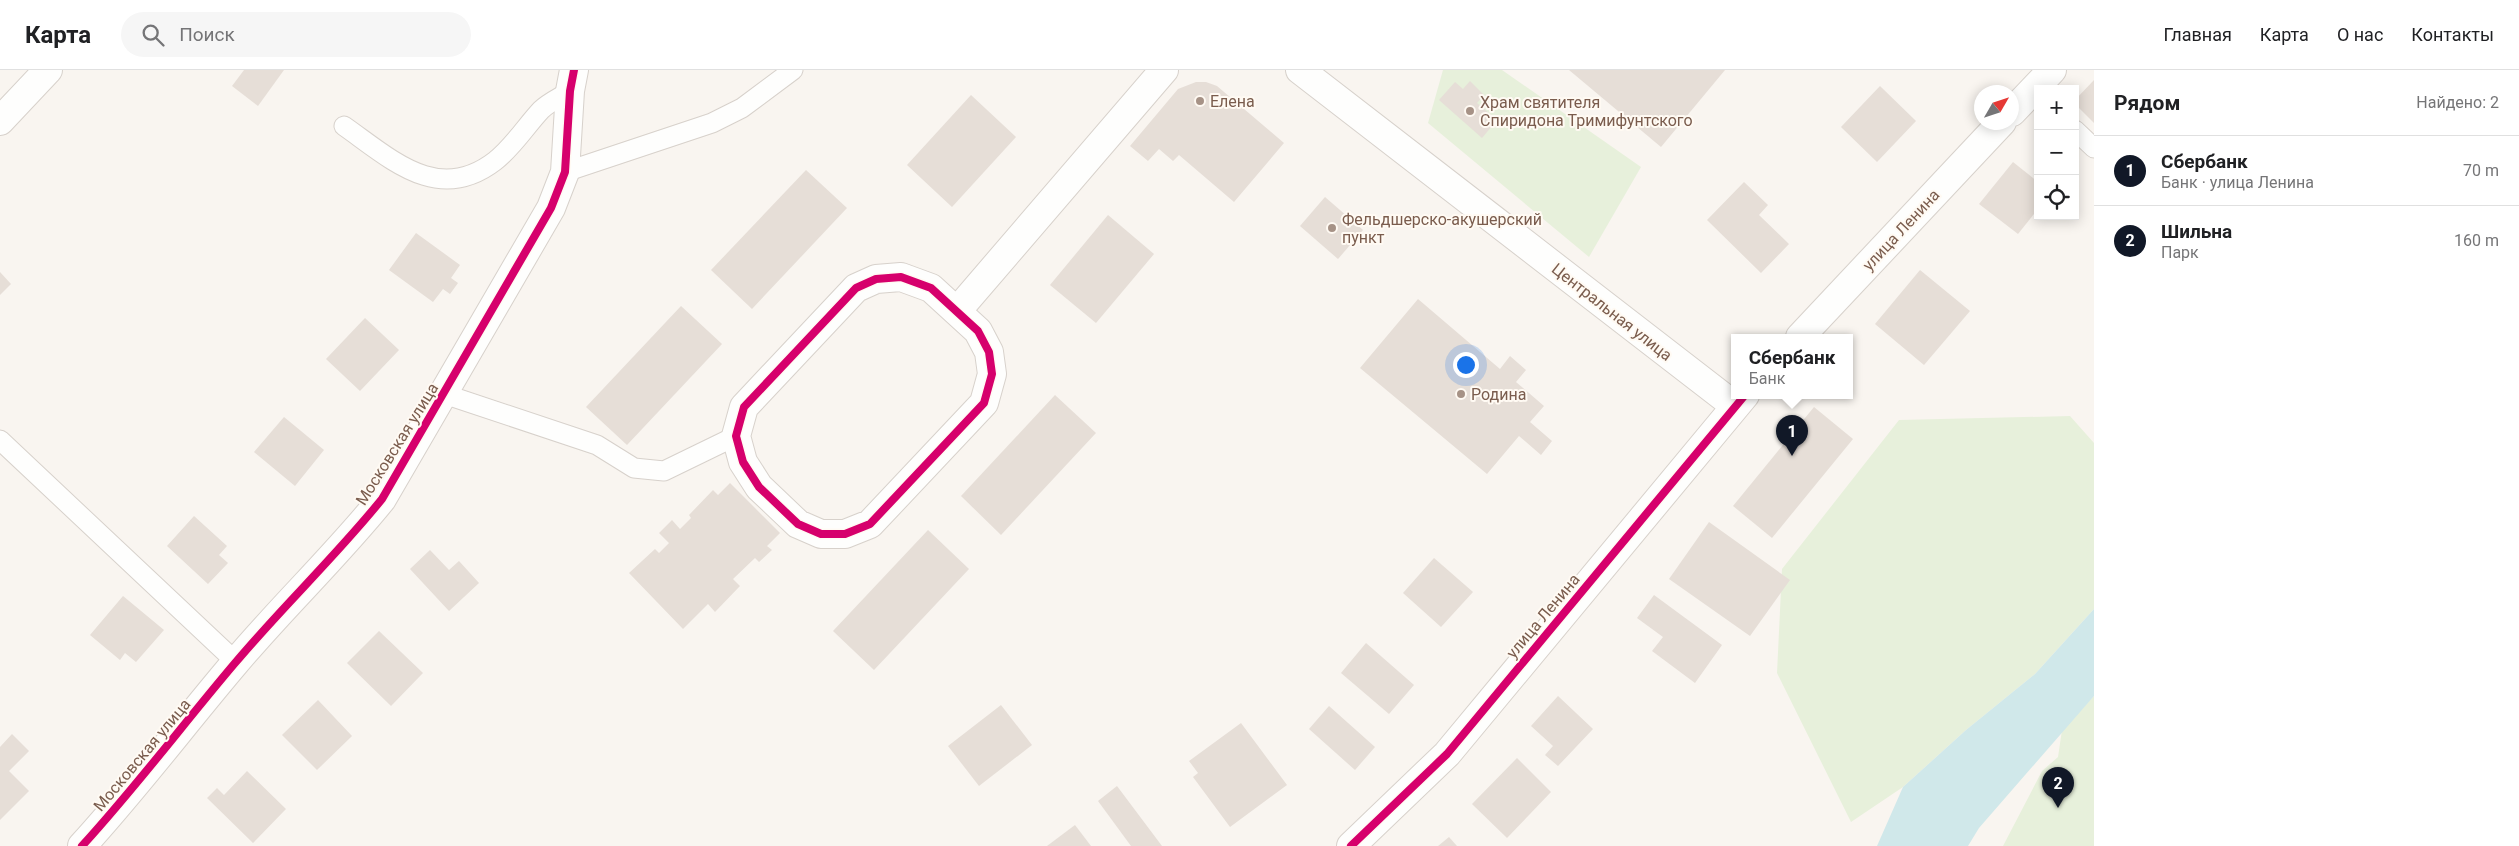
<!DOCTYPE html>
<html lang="ru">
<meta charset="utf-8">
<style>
body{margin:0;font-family:Roboto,sans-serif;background:#f6f6f6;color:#202124}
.controls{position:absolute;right:15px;top:15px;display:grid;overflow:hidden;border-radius:0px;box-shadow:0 2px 12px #0003}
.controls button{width:45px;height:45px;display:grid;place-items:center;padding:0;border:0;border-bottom:1px solid #e0e0e0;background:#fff;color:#202124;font:25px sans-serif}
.compass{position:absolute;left:1974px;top:15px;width:45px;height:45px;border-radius:50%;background:#fff;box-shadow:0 2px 12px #0003;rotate:51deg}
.you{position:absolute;left:1465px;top:294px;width:18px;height:18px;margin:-12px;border:4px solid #fff;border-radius:50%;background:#1a73e8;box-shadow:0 0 0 8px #1a73e833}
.badge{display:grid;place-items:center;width:32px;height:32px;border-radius:50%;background:#111827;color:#fff;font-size:16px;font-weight:700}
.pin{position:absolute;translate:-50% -41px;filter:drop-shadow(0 1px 2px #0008)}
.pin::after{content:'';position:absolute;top:26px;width:18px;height:15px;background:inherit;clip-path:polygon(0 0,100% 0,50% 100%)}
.popup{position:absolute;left:1731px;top:264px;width:122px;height:65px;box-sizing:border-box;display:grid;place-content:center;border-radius:0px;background:#fff;filter:drop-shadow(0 1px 4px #0005);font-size:16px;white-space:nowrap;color:#757577}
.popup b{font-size:19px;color:#202124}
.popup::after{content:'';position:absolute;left:50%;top:100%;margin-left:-10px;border:10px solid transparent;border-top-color:#fff}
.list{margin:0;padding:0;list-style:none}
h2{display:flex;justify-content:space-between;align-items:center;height:65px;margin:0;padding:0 20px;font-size:21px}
h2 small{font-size:16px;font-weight:400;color:#757577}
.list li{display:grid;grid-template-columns:32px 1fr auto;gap:15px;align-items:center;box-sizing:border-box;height:70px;padding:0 20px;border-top:1px solid #e0e0e0}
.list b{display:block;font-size:19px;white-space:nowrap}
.list p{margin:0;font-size:16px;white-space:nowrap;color:#757577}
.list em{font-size:16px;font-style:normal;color:#757577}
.icon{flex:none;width:28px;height:28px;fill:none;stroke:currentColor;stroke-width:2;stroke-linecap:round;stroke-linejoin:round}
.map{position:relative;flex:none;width:2094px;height:776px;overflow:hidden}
header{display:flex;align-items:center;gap:30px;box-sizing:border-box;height:70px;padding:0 25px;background:#fff;border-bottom:1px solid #e0e0e0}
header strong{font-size:24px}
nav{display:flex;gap:28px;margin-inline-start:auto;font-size:18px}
.search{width:350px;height:45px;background:#f6f6f6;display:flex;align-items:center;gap:12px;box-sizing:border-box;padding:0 18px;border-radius:28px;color:#757577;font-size:19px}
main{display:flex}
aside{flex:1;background:#fff}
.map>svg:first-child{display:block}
.green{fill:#e7f0db}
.water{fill:#d0e8ea}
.building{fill:#e6ded7}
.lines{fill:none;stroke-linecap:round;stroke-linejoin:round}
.service-casing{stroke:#d7d1cb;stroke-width:21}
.minor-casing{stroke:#d7d1cb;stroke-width:30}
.service{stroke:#fefefd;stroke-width:19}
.minor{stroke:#fefefd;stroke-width:28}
.cycleway-casing{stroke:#fffaf3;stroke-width:11}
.cycleway{stroke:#d6006c;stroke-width:8}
.poi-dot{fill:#a69286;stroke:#fffaf3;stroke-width:2}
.labels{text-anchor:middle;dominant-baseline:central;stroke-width:4;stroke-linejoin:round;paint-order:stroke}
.poi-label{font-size:16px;fill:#7a5c4d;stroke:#fffaf3;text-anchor:start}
.street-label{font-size:16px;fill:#7a5c4d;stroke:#fffaf3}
</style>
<header>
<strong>Карта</strong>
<div class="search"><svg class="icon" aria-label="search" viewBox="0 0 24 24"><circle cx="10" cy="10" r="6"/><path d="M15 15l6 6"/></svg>Поиск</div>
<nav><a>Главная</a><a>Карта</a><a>О нас</a><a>Контакты</a></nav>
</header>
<main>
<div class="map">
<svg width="2094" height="776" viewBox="0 0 2094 776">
<rect width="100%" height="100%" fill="#f9f5f0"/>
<g class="green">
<polygon points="1443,0 1502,0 1641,97 1589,187 1428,53"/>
<polygon points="2070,346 2094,373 2094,539 2035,604 1966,660 1903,717 1851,752 1777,603 1782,499 1899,350"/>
<polygon points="2094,626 2094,776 2003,776 2042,701 2058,687 2062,660"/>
</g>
<polygon class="water" points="2094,539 2094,626 1979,758 1968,776 1877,776 1903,717 1966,660 2035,604"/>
<g class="building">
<polygon points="244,0 284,0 258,36 232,16"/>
<polygon points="1569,0 1725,0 1661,77"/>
<polygon points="2094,10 2094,53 2075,34 2075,30"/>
<polygon points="1470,11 1484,25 1477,33 1497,50 1482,68 1439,30 1455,12 1463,19"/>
<polygon points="1196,12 1206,12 1217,16 1284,73 1234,132 1179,85 1173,91 1159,79 1148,91 1130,76 1178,19"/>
<polygon points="1880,16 1916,51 1877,92 1841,57"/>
<polygon points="971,25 1016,67 952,137 907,95"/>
<polygon points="2013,92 2038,112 2038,139 2018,164 1979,134"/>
<polygon points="806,100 847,138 752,239 711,200"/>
<polygon points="1744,112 1768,135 1759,145 1789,174 1761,203 1707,150"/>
<polygon points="1325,127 1363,160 1338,189 1300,156"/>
<polygon points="1108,145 1154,184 1096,253 1050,215"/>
<polygon points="416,163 460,195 451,208 458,213 450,224 443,219 433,232 389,200"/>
<polygon points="1920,200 1970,241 1924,295 1875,254"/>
<polygon points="0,202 11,214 0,225"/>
<polygon points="1418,229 1500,299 1510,286 1526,300 1516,312 1544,336 1530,352 1552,371 1541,385 1519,366 1487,404 1360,298"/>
<polygon points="681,236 722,274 627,375 586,337"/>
<polygon points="365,248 399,280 360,321 326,289"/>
<polygon points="1055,325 1096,363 1001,465 961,426"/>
<polygon points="1814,337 1853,369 1772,468 1733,436"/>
<polygon points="284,347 324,380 295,416 254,382"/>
<polygon points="730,413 780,463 767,476 772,480 759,492 755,488 733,509 740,516 715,542 708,534 683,559 629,503 655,479 659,483 669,473 659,463 672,450 680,459 691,448 689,445 713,420 718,425"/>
<polygon points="194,446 227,476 219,485 228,493 208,514 167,476"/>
<polygon points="1709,452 1790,510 1750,566 1669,509"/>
<polygon points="928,460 969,499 874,600 833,561"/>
<polygon points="430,480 449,500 459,491 479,513 449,541 410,499"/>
<polygon points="1434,488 1473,522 1441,557 1403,523"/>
<polygon points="1654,525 1722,575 1695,613 1652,581 1663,567 1637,548"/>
<polygon points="123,526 164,560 136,592 125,583 120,590 90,565"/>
<polygon points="379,561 423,603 391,636 347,593"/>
<polygon points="1366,573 1414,615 1389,644 1341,603"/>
<polygon points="1558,626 1593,659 1558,696 1545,685 1553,676 1531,656"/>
<polygon points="318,630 352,666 317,700 282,665"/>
<polygon points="1001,635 1032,675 979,716 948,676"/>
<polygon points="1329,636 1375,677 1355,700 1309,659"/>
<polygon points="1241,653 1287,715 1230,757 1193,707 1198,703 1189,691"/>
<polygon points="12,664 29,681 9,701 29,721 0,750 0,677"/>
<polygon points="1517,688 1551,722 1507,768 1472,734"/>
<polygon points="247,701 286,739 253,773 207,728 217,718 224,725"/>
<polygon points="1117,716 1162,776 1131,776 1098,731"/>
<polygon points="1075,755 1091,776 1047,776"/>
<polygon points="1449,767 1457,776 1438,776"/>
</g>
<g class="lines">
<defs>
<g id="service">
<path d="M 344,56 C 391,89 438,135 495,91 C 513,77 526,56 541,40 C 549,32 561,27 570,21"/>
<polyline points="2075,60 2094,78"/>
<polyline points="565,102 712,53 742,38 793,0"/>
<polyline points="444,324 597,375 634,398 664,401 736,366"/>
<polyline points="0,370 236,592"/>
</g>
<g id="minor">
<polyline points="1300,0 1735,336"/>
<polyline points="2012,42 2052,0"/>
<polyline points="0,51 48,0"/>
<polygon points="901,207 931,218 978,261 989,282 992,304 984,333 870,454 845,464 821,464 798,454 759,417 743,392 736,366 744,337 856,218 876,209"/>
<polyline points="957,241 1164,0"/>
<polyline points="1800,267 2002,52"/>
<path d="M 82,776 C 136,717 184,653 235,593 C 283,536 336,486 382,429 L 551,138 L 565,102 L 570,21 L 574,0"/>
<polyline points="1351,776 1447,684 1745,325"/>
</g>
</defs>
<use href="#service" class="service-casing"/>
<use href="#minor" class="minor-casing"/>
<use href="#service" class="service"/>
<use href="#minor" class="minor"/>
<defs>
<g id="cycleway">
<polygon points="901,207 931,218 978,261 989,282 992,304 984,333 870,454 845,464 821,464 798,454 759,417 743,392 736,366 744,337 856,218 876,209"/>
<path d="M 82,776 C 136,717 184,653 235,593 C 283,536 336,486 382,429 L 551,138 L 565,102 L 570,21 L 574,0"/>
<polyline points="1351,776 1447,684 1745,325"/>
</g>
</defs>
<use href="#cycleway" class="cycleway-casing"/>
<use href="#cycleway" class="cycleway"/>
</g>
<g class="poi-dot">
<circle cx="1200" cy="31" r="5"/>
<circle cx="1470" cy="41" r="5"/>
<circle cx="1332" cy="158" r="5"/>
<circle cx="1461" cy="324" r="5"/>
</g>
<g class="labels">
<g class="poi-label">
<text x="1210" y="31">Елена</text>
<text x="1480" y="32">Храм святителя<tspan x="1480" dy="18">Спиридона Тримифунтского</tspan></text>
<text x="1342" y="149">Фельдшерско-акушерский<tspan x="1342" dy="18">пункт</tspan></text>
<text x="1471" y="324">Родина</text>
</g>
<g class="street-label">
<text transform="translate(1901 160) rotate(-47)">улица Ленина</text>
<text transform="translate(1612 242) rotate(38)">Центральная улица</text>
<text transform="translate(397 374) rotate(-58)">Московская улица</text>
<text transform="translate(1543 546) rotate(-50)">улица Ленина</text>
<text transform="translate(142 685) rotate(-50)">Московская улица</text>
</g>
</g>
</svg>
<div class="controls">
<button>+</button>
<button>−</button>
<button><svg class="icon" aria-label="locate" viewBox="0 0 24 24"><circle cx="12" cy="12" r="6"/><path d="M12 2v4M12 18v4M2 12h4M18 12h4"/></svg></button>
</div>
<svg class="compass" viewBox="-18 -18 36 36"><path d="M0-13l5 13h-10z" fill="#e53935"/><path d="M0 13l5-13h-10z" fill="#757577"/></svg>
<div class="you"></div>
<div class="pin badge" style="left:1792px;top:386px">1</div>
<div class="popup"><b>Сбербанк</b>Банк</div>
<div class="pin badge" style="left:2058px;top:738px">2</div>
</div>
<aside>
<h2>Рядом<small>Найдено: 2</small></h2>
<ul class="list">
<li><span class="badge">1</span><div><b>Сбербанк</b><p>Банк · улица Ленина</p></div><em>70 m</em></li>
<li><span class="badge">2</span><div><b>Шильна</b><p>Парк</p></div><em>160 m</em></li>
</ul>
</aside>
</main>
